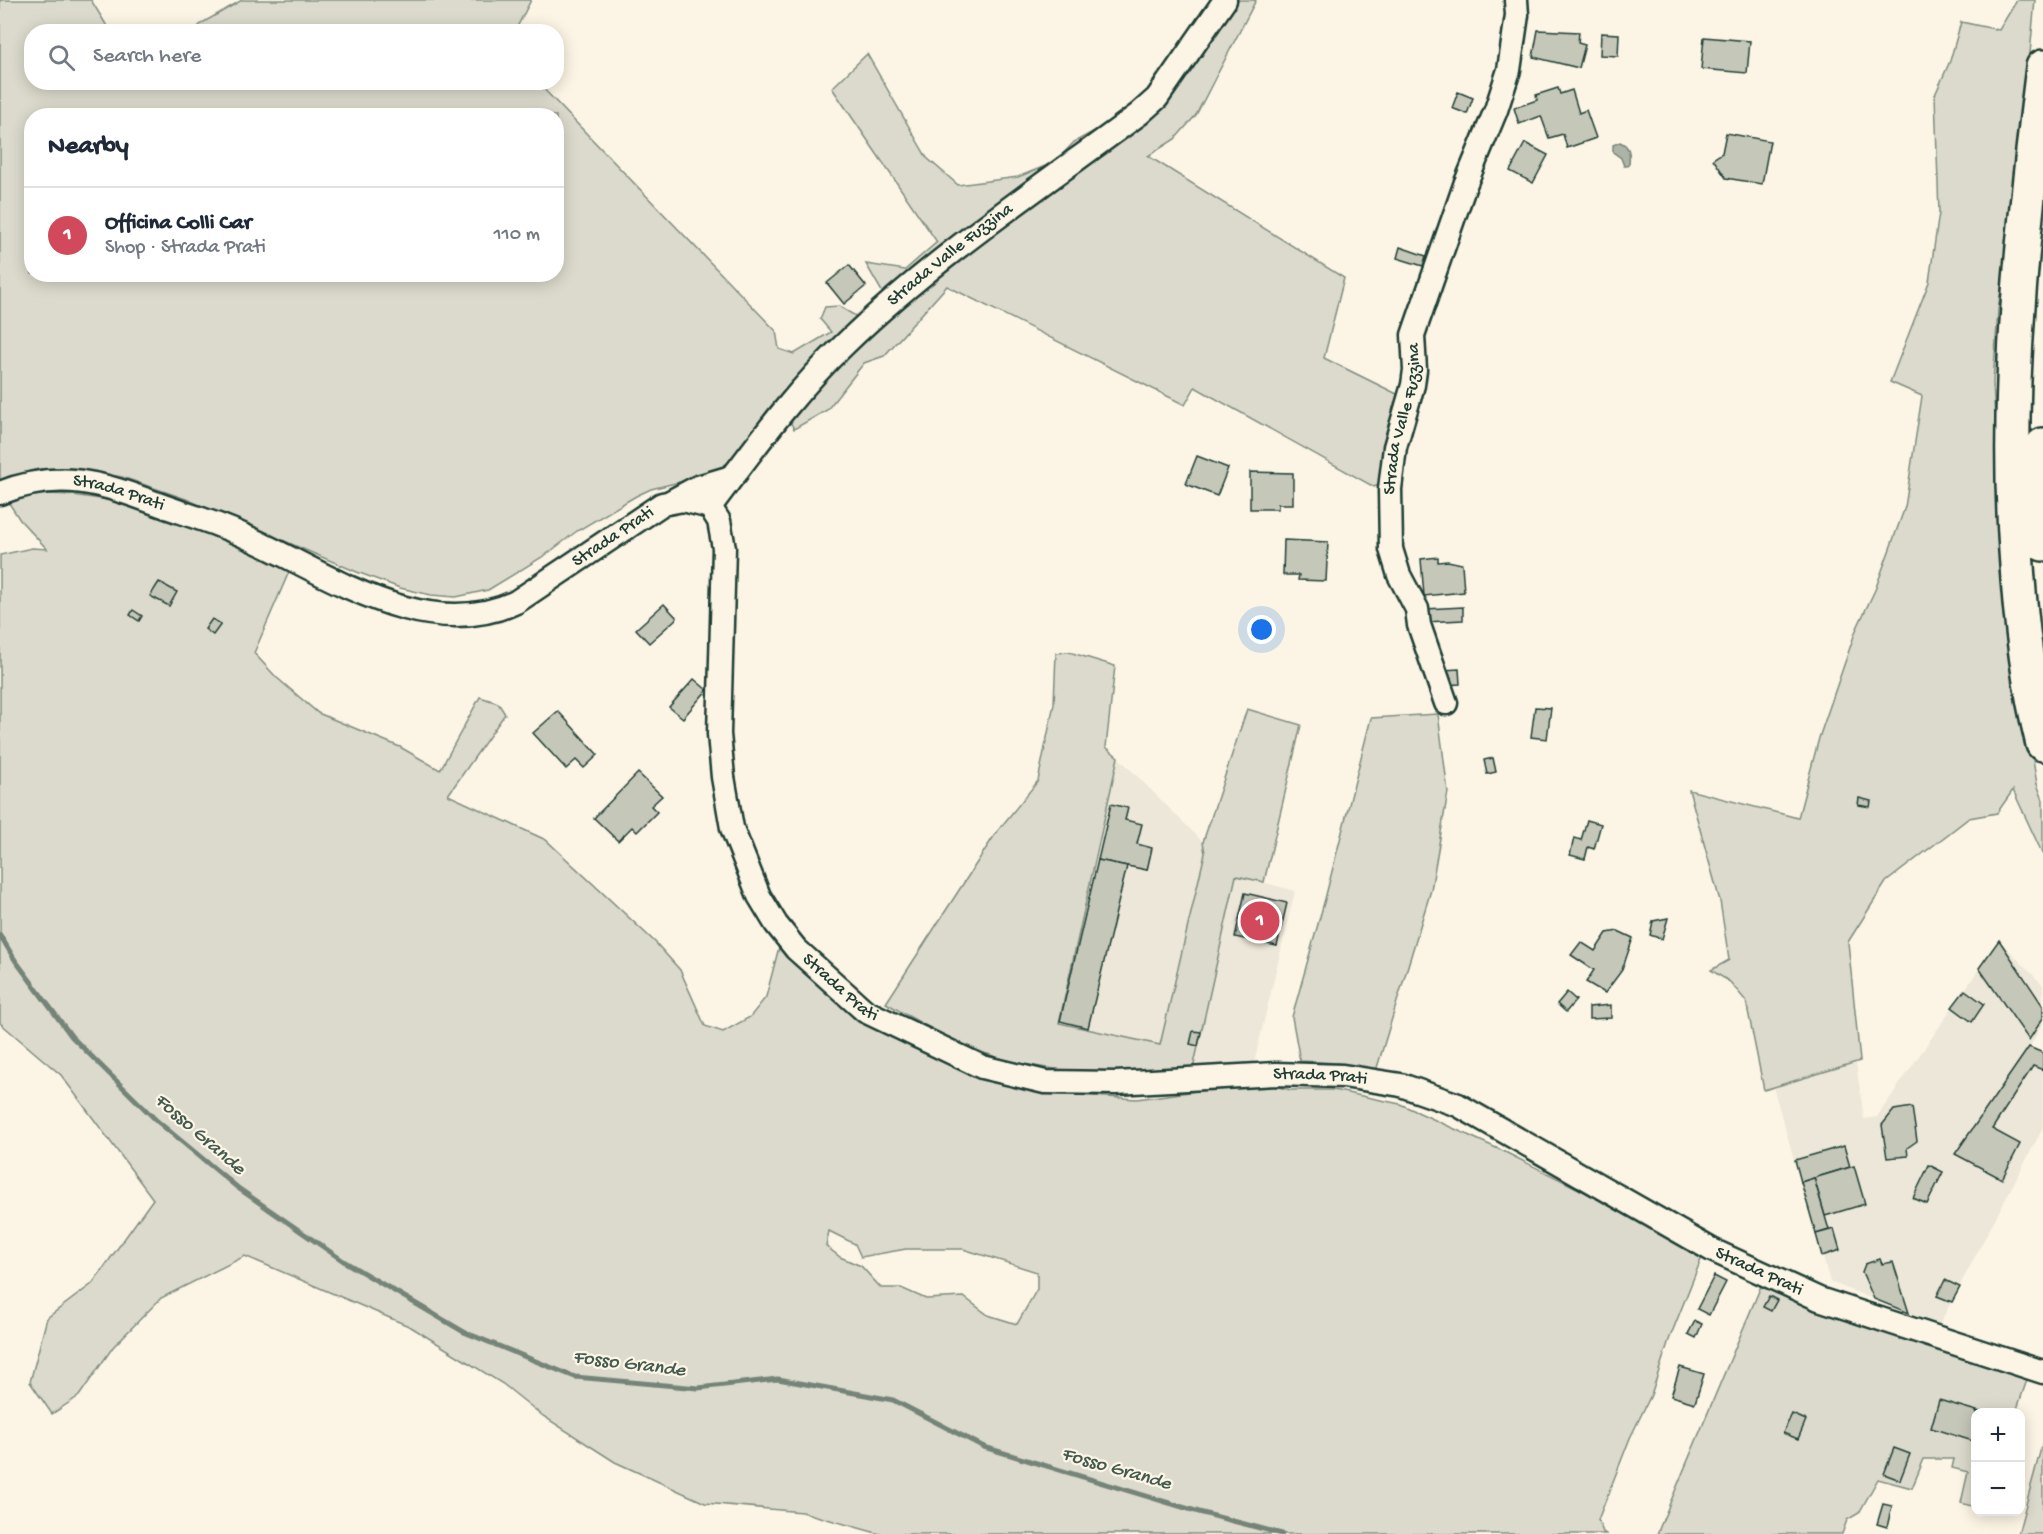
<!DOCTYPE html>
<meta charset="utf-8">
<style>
body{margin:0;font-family:"Gochi Hand",sans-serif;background:#f6f6f7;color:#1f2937}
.controls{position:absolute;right:18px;bottom:18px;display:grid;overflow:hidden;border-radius:12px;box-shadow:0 3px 15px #0003}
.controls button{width:54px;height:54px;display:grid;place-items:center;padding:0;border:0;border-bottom:2px solid #e0e1e3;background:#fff;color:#1f2937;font:30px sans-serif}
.you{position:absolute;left:1262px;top:630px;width:21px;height:21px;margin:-15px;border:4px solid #fff;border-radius:50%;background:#1a73e8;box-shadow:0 0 0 9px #1a73e833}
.badge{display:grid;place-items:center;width:39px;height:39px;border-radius:50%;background:#d1495b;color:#fff;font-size:20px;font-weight:700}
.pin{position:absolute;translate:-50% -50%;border:3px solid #fff;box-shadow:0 2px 6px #0006}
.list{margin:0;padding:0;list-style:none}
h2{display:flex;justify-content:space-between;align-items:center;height:78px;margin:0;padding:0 24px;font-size:26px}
h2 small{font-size:20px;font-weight:400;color:#747a83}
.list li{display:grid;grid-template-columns:39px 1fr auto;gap:18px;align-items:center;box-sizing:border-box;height:96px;padding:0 24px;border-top:2px solid #e0e1e3}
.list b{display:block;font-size:22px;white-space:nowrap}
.list p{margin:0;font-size:20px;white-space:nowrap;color:#747a83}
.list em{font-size:20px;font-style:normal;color:#747a83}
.icon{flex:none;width:33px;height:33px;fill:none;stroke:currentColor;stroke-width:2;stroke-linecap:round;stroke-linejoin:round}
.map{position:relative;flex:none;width:2043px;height:1534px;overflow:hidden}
.search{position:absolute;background:#fff;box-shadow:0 3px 15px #0003;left:24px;top:24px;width:540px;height:66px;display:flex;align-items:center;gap:15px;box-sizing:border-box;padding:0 21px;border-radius:24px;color:#747a83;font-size:22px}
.panel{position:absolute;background:#fff;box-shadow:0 3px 15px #0003;left:24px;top:108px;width:540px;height:174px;border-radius:24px}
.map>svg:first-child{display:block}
.built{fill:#ece7d8}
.green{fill:#dcdacc;stroke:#7e8c80;stroke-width:1.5;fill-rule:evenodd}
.water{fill:#aeb3a7;stroke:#758479;stroke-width:1.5}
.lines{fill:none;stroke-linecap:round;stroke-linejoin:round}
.stream{stroke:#758479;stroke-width:5}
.building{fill:#c5c7b9;stroke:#1f3d34;stroke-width:1.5}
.minor-casing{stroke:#1f3d34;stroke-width:27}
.highway-casing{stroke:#1f3d34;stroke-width:38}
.minor{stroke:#fcf5e5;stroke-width:22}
.highway{stroke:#fcf5e5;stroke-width:33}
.labels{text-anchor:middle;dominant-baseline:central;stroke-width:4.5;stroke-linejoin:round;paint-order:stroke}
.street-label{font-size:18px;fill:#1f3d34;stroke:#fcf5e5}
.water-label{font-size:20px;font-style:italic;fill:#435a51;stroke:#fcf5e5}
</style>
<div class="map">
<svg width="2043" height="1534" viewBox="0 0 2043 1534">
<rect width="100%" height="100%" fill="#fcf5e5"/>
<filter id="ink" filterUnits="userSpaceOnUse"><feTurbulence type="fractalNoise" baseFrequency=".0167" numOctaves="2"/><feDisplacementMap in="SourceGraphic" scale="12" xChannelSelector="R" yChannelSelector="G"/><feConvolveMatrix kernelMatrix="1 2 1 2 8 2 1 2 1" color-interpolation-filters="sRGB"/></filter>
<g filter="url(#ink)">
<g class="built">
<polygon points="1118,757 1203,842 1205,847 1205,853 1160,1045 1058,1023"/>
<polygon points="1236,875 1295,891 1254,1063 1193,1069"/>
<polygon points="1999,940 2043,985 2043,1023 2030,1047 2043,1053 2043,1128 1939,1325 1830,1282 1773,1087 1856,1062 1864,1119 1877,1117"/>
</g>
<g class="green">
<path d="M 0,0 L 91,0 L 110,31 L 32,32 L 32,82 L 538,83 L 776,331 L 779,349 L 794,354 L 831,332 L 820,319 L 825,307 L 840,306 C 847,313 855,314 863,321 L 888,302 L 866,264 L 905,270 L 937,242 L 832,88 L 867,54 L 927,158 L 958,185 L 1018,177 L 1055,162 L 1074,142 L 1142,105 L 1217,0 L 1256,0 L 1196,115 L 1175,139 L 1148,156 L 1344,278 L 1324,358 L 1403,397 L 1383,483 L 1374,487 L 1195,387 L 1185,405 L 947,286 L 884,356 L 864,363 L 827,410 L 794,429 L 780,402 L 724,471 L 651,489 L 636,496 L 577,531 L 547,554 L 488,590 L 456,597 L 431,595 L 400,588 L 357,572 L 186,499 L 122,477 L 67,468 L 38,469 L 0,482 ZM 32,116 L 556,116 L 556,274 L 32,274 Z"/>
<polygon points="242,0 531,0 515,31 194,31 202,23"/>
<polygon points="2017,0 2035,0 2020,160 1998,310 1993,383 1997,453 2029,736 2037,784 2043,800 2043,855 2013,790 1997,813 1969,818 1886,882 1848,942 1860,1061 1764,1090 1746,1001 1730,982 1711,970 1729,960 1720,901 1689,790 1798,818 1819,738 1856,630 1875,590 1905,507 1922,396 1890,382 1929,282 1939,213 1935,95 1950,61 1961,22 1999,30"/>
<path d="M 24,493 L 72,495 L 115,501 L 245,544 L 291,567 L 254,653 L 276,677 L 318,713 L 400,747 L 440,770 L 480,697 L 498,703 L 505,714 L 448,795 L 546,840 L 655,942 L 680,970 L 705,1026 L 723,1032 L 750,1017 L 766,997 L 779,947 L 828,993 L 901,1038 L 956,1067 L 1031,1092 L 1137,1099 L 1227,1087 L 1274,1086 L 1291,1090 L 1333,1090 L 1400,1104 L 1505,1152 L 1704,1252 L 1669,1340 L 1651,1395 L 1630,1438 L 1598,1520 L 1603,1532 L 1606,1534 L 880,1534 L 802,1512 L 705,1503 L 615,1462 L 543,1416 L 503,1384 L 411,1327 L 245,1256 L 161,1298 L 113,1347 L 79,1396 L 52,1414 L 30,1382 L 47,1318 L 92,1284 L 153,1199 L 61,1075 L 0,1023 L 0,555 L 32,548 L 47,549 L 20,520 L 5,497 ZM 829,1231 L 855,1244 L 861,1257 L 906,1249 L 963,1249 L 1037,1272 L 1037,1289 L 1017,1324 L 988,1315 L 964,1297 L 926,1299 L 901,1288 L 881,1288 L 861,1266 L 840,1257 L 826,1246 Z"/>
<path d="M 1069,652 L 1115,666 L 1106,747 L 1118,757 L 1059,1023 L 1160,1045 L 1205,853 L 1203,842 L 1247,709 L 1301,725 L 1264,882 L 1236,876 L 1193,1069 C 1119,1074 1041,1077 971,1048 C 942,1036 914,1019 886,1003 L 996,833 L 1038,781 L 1054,704 L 1056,653 Z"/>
<polygon points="1438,714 1448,792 1431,890 1376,1071 1338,1063 1300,1061 1292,1017 1325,899 1371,718"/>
<polygon points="1764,1279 2028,1377 2016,1412 1976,1412 1975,1507 1961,1503 1968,1472 1952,1468 1954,1459 1924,1459 1912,1488 1878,1479 1859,1513 1847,1520 1842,1534 1657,1534"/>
<polygon points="2043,1441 2043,1534 2018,1534"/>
</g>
<path class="water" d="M 1620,142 C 1630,146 1630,154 1629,164 L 1627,166 L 1624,166 L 1621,158 L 1613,152 L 1613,145 Z"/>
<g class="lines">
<polyline class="stream" points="0,935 15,960 72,1037 157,1121 238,1188 345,1262 464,1332 575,1377 698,1388 778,1379 893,1400 984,1447 1199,1512 1282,1534"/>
</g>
<g class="building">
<polygon points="1538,30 1579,32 1578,43 1585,45 1579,68 1533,57"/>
<polygon points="1601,33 1619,34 1618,56 1600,55"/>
<polygon points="1704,37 1750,41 1747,73 1701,69"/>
<polygon points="1558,88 1560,94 1572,90 1579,113 1586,110 1596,138 1567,148 1563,134 1549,138 1541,116 1519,124 1514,108 1537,100 1536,95"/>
<polygon points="1458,92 1473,98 1467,114 1452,108"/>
<polygon points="1726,133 1770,141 1762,184 1726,178 1713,159 1722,153"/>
<polygon points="1525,143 1548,155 1533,183 1510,171"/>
<polygon points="1400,247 1426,256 1423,266 1397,258"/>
<polygon points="849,265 866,286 844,304 827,283"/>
<polygon points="1197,456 1228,468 1217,496 1186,484"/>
<polygon points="1250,472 1293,473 1293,504 1278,504 1278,509 1250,509"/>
<polygon points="1284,540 1328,542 1326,581 1298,580 1299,575 1283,575"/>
<polygon points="1438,557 1438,562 1448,561 1462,564 1464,592 1424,596 1421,559"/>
<polygon points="159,582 177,592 169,606 150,596"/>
<polygon points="664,604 677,618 649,643 636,629"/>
<polygon points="1463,607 1463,620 1426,622 1425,609"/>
<polygon points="133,610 142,616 139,621 130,615"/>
<polygon points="212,619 221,624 213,635 205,629"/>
<polygon points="1459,669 1460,684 1444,685 1443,670"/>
<polygon points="694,679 707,690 683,718 669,707"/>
<polygon points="1535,707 1551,708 1547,739 1531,737"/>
<polygon points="558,711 598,755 584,768 576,760 566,769 533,733"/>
<polygon points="1493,758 1496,772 1487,774 1484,760"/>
<polygon points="638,773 662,796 651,806 657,812 637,832 632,827 618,841 594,818"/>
<polygon points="1859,798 1871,801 1870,807 1858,805"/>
<polygon points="1111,804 1128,808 1125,820 1142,824 1137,844 1152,848 1147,870 1098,860"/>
<polygon points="1587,820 1601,824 1594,849 1588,847 1585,859 1570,855 1574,838 1581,840"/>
<polygon points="1098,860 1127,866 1088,1028 1060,1021"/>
<polygon points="1245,893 1287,903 1277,946 1235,937"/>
<polygon points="1668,918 1662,939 1650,935 1653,921"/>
<polygon points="1618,931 1633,938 1622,970 1605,993 1586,982 1594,970 1571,955 1581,942 1595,951 1607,933"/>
<polygon points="1999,940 2043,1006 2043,1018 2029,1040 1979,968"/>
<polygon points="1965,990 1984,1004 1972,1022 1952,1007"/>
<polygon points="1567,992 1576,1000 1566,1012 1557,1004"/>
<polygon points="1611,1005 1611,1018 1589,1019 1589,1007"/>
<polygon points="1193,1031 1201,1032 1198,1046 1190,1044"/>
<polygon points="2029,1047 2043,1053 2043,1070 2033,1066 1992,1129 2020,1144 2002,1179 1955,1154"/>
<polygon points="1912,1107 1917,1141 1907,1148 1908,1156 1887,1158 1882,1125 1894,1110"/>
<polygon points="1844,1146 1850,1167 1801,1182 1795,1160"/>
<polygon points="1929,1165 1943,1172 1927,1204 1913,1198"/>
<polygon points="1854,1166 1865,1204 1825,1216 1814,1178"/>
<polygon points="1814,1178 1829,1230 1816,1234 1801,1182"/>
<polygon points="1834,1229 1840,1250 1822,1256 1816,1234"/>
<polygon points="1880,1259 1882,1264 1893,1262 1909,1313 1874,1299 1862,1272 1865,1264"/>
<polygon points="1714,1276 1726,1282 1709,1315 1697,1309"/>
<polygon points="1945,1280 1960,1287 1952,1302 1937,1296"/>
<polygon points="1769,1296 1777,1300 1771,1311 1763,1307"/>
<polygon points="1695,1321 1702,1324 1696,1338 1688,1334"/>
<polygon points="1680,1367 1704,1374 1695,1403 1671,1396"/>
<polygon points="1939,1400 1980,1412 1976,1412 1976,1442 1931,1428"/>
<polygon points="1792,1414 1806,1420 1798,1439 1783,1433"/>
<polygon points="1894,1448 1910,1454 1900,1480 1884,1474"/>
<polygon points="1883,1504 1892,1506 1887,1527 1877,1524"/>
</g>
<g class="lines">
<defs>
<g id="minor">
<path id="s1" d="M 0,493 C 60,469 101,483 158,504 C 182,513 207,520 231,530 C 316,565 420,647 516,602 L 662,504 L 683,500 L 710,507 L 719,521 L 724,548 L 719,734 L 723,777 L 732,828 L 759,896 L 776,924 L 796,949 L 865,1011 L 982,1067 L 1045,1082 L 1116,1083 L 1276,1074 L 1343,1076 L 1401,1085 L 1458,1105 L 1712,1250 L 1819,1299 L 2043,1372"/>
<polyline points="672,501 698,487 728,478 736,473"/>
<path id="s2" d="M 710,507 C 753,450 794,392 846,343 C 935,257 1039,188 1139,114 L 1157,98 L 1225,0"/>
<path id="s3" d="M 1446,703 L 1419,625 L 1417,609 L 1399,575 L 1391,549 L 1390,489 L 1395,447 L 1413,385 L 1415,370 L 1413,335 L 1465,185 L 1496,110 L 1509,70 L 1517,15 L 1516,0"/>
</g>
<g id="highway">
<path d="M 2043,67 C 2023,228 2005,389 2016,551 C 2020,616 2027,681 2043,744"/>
<polyline points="2043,445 2043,544"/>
</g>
</defs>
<use href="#minor" class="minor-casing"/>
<use href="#highway" class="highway-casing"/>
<use href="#minor" class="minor"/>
<use href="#highway" class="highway"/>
</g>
</g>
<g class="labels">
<g class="street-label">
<text stroke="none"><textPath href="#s2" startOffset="350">Strada Valle Fuzzina</textPath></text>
<text stroke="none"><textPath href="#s3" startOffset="296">Strada Valle Fuzzina</textPath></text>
<text stroke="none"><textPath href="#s1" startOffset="122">Strada Prati</textPath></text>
<text stroke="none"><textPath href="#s1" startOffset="662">Strada Prati</textPath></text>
<text stroke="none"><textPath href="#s1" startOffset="1292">Strada Prati</textPath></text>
<text stroke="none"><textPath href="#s1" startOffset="1796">Strada Prati</textPath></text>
<text stroke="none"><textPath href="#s1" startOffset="2282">Strada Prati</textPath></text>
</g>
<g class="water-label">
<text transform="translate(199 1135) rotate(41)">Fosso Grande</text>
<text transform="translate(629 1365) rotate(7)">Fosso Grande</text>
<text transform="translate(1116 1470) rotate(16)">Fosso Grande</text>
</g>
</g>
</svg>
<div class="controls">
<button>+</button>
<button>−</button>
</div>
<div class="you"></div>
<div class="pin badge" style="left:1260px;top:921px">1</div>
<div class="search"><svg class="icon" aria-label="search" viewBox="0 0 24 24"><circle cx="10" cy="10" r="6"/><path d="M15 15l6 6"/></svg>Search here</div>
<section class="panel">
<h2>Nearby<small></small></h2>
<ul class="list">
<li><span class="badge">1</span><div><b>Officina Colli Car</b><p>Shop · Strada Prati</p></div><em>110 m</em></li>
</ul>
</section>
</div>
